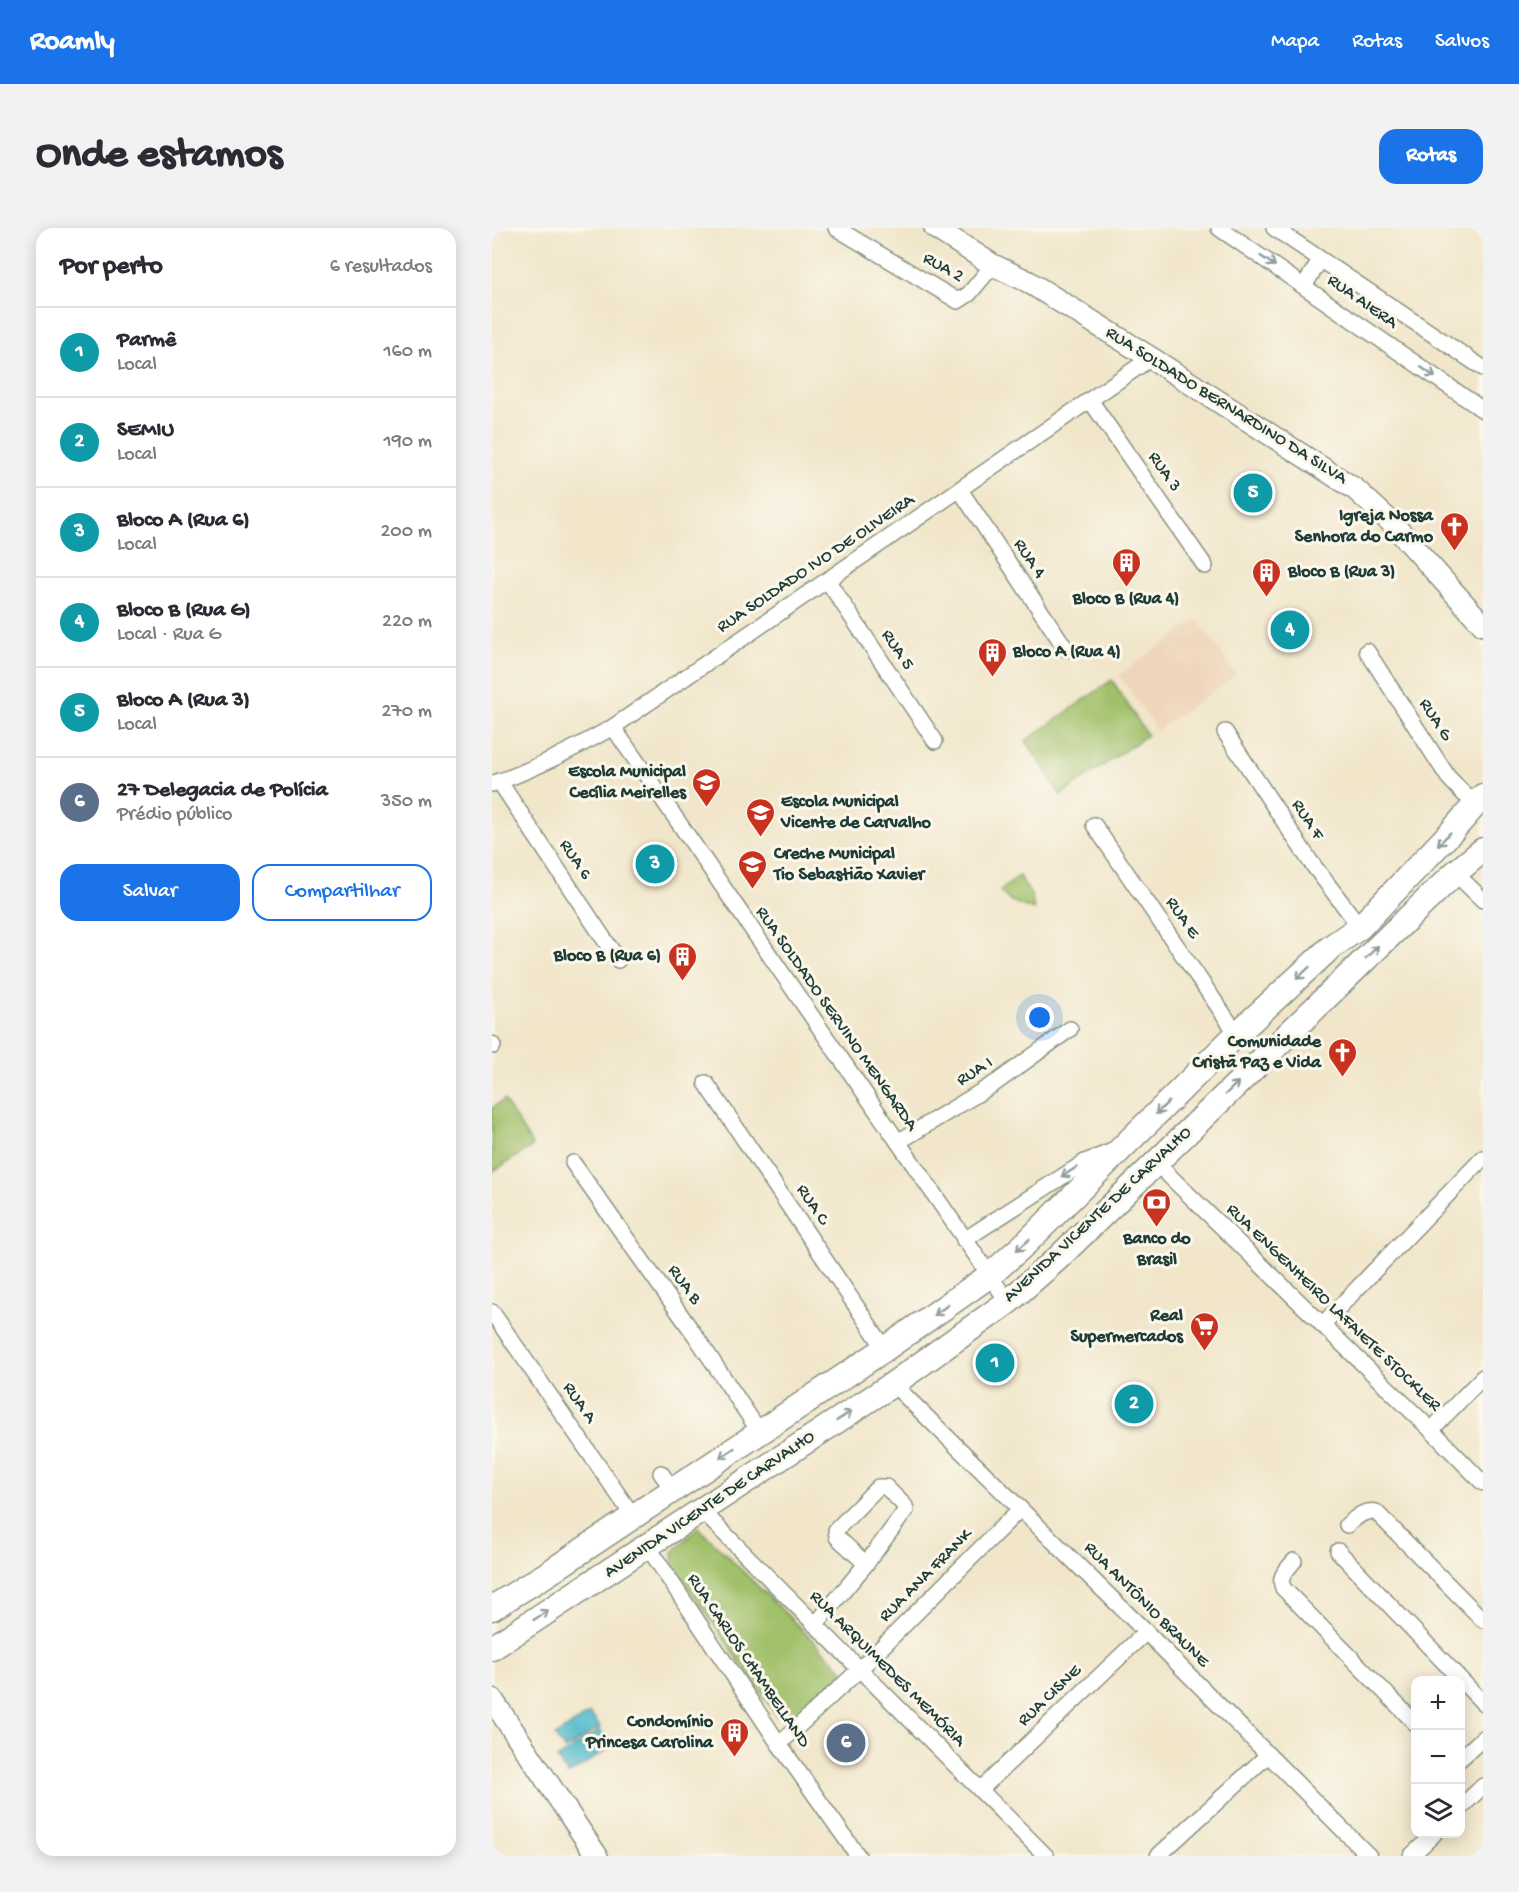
<!DOCTYPE html>
<html lang="pt">
<meta charset="utf-8">
<style>
body{margin:0;font-family:"Gochi Hand",sans-serif;background:#f2f2f3;color:#2b2b33}
.controls{position:absolute;right:18px;bottom:18px;display:grid;overflow:hidden;border-radius:12px;box-shadow:0 3px 15px #0003}
.controls button{width:54px;height:54px;display:grid;place-items:center;padding:0;border:0;border-bottom:2px solid #e1e1e2;background:#fff;color:#2b2b33;font:30px sans-serif}
.you{position:absolute;left:548px;top:790px;width:21px;height:21px;margin:-15px;border:4px solid #fff;border-radius:50%;background:#1a73e8;box-shadow:0 0 0 9px #1a73e833}
.badge{display:grid;place-items:center;width:39px;height:39px;border-radius:50%;background:#1a73e8;color:#fff;font-size:20px;font-weight:700}
.pin{position:absolute;translate:-50% -50%;border:3px solid #fff;box-shadow:0 2px 6px #0006}
.list{margin:0;padding:0;list-style:none}
h2{display:flex;justify-content:space-between;align-items:center;height:78px;margin:0;padding:0 24px;font-size:26px}
h2 small{font-size:20px;font-weight:400;color:#7c7c81}
.list li{display:grid;grid-template-columns:39px 1fr auto;gap:18px;align-items:center;box-sizing:border-box;height:90px;padding:0 24px;border-top:2px solid #e1e1e2}
.list b{display:block;font-size:22px;white-space:nowrap}
.list p{margin:0;font-size:20px;white-space:nowrap;color:#7c7c81}
.list em{font-size:20px;font-style:normal;color:#7c7c81}
.actions{display:flex;gap:12px;padding:18px 24px}
.actions a{flex:1;padding:14px 0;border:2px solid #1a73e8;border-radius:18px;text-align:center;font-size:21px;color:#1a73e8}
.actions .main{background:#1a73e8;color:#fff}
.icon{flex:none;width:33px;height:33px;fill:none;stroke:currentColor;stroke-width:2;stroke-linecap:round;stroke-linejoin:round}
.map{position:relative;flex:none;width:991px;height:1628px;overflow:hidden;border-radius:18px}
header{display:flex;align-items:center;gap:36px;box-sizing:border-box;height:84px;padding:0 30px;background:#1a73e8;color:#fff}
header strong{font-size:28px}
nav{display:flex;gap:33px;margin-inline-start:auto;font-size:21px}
.intro{display:flex;align-items:center;justify-content:space-between;box-sizing:border-box;height:144px;padding:0 36px}
h1{margin:0;font-size:42px}
.button{padding:15px 27px;border-radius:18px;background:#1a73e8;color:#fff;font-size:21px;font-weight:700}
main{display:flex;gap:36px;padding:0 36px}
aside{flex:1;background:#fff;border-radius:18px;box-shadow:0 3px 15px #0003}
.map>svg:first-child{display:block}
.built{fill:#efd6bb}
.green{fill:#a0c069;stroke:#607e4e;stroke-width:1.5}
.water{fill:#4eb9cb;stroke:#367b80;stroke-width:1.5}
.lines{fill:none;stroke-linecap:round;stroke-linejoin:round}
.street-casing{stroke:#88927f;stroke-width:18}
.secondary-casing{stroke:#88927f;stroke-width:24}
.primary-casing{stroke:#88927f;stroke-width:27}
.street{stroke:#fff;stroke-width:15}
.secondary{stroke:#fff;stroke-width:21}
.primary{stroke:#fff;stroke-width:24}
.oneway{stroke:#8f9e9a}
.labels{text-anchor:middle;dominant-baseline:central;stroke-width:6;stroke-linejoin:round;paint-order:stroke}
.street-label{font-size:18px;fill:#1f3d34;stroke:#fbf7ec}
.poi-label{font-size:18px;font-weight:bold;fill:#1f3d34;stroke:#fbf7ec;text-anchor:end}
</style>
<header>
<strong>Roamly</strong>
<nav><a>Mapa</a><a>Rotas</a><a>Salvos</a></nav>
</header>
<div class="intro"><h1>Onde estamos</h1><a class="button">Rotas</a></div>
<main>
<aside>
<h2>Por perto<small>6 resultados</small></h2>
<ul class="list">
<li><span class="badge" style="background:#0f9aa8">1</span><div><b>Parmê</b><p>Local</p></div><em>160 m</em></li>
<li><span class="badge" style="background:#0f9aa8">2</span><div><b>SEMIU</b><p>Local</p></div><em>190 m</em></li>
<li><span class="badge" style="background:#0f9aa8">3</span><div><b>Bloco A (Rua 6)</b><p>Local</p></div><em>200 m</em></li>
<li><span class="badge" style="background:#0f9aa8">4</span><div><b>Bloco B (Rua G)</b><p>Local · Rua G</p></div><em>220 m</em></li>
<li><span class="badge" style="background:#0f9aa8">5</span><div><b>Bloco A (Rua 3)</b><p>Local</p></div><em>270 m</em></li>
<li><span class="badge" style="background:#5c6f8a">6</span><div><b>27 Delegacia de Polícia</b><p>Prédio público</p></div><em>350 m</em></li>
</ul>
<div class="actions"><a class="main">Salvar</a><a>Compartilhar</a></div>
</aside>
<div class="map">
<svg width="991" height="1628" viewBox="0 0 991 1628">
<rect width="100%" height="100%" fill="#fbf7ec"/>
<filter id="ink" filterUnits="userSpaceOnUse"><feTurbulence type="fractalNoise" baseFrequency=".0167" numOctaves="2"/><feDisplacementMap in="SourceGraphic" scale="12" xChannelSelector="R" yChannelSelector="G"/><feConvolveMatrix kernelMatrix="1 2 1 2 8 2 1 2 1" color-interpolation-filters="sRGB"/></filter>
<filter id="wash" filterUnits="userSpaceOnUse"><feTurbulence type="fractalNoise" baseFrequency=".008" numOctaves="4" result="noise"/><feDisplacementMap in="SourceGraphic" scale="24" xChannelSelector="R" yChannelSelector="G"/><feGaussianBlur stdDeviation="1.35" result="paint"/><feColorMatrix in="noise" values="0 0 0 0 0 0 0 0 0 0 0 0 0 0 0 0 0 1.4 0 .05"/><feComposite in="paint" operator="in"/></filter>
<g filter="url(#wash)">
<rect width="100%" height="100%" fill="#f1e6ca"/>
<polygon class="built" points="706,391 744,447 665,502 627,447"/>
<g class="green">
<polygon points="620,452 655,507 569,567 534,513"/>
<polygon points="527,648 540,669 542,682 517,672 508,663"/>
<polygon points="12,872 41,918 0,944 0,880"/>
<polygon points="206,1299 353,1444 304,1488 285,1488 182,1338 181,1324"/>
</g>
<g class="water">
<polygon points="98,1485 108,1499 73,1522 63,1508"/>
<polygon points="108,1502 119,1519 76,1547 65,1531"/>
</g>
</g>
<g filter="url(#ink)">
<g class="lines">
<defs>
<g id="street">
<polyline points="344,0 466,73 477,66 501,37"/>
<polyline points="727,0 991,182"/>
<polyline points="782,0 991,140"/>
<polyline points="812,58 828,32"/>
<polyline points="598,172 713,338"/>
<polyline points="468,262 574,421"/>
<polyline points="335,352 443,513"/>
<polyline points="875,423 956,549 972,566 984,575"/>
<polyline points="121,499 516,1074"/>
<polyline points="733,504 818,633 868,699"/>
<polyline points="7,553 126,732"/>
<path d="M 0,556 C 42,542 82,521 121,499 L 659,130"/>
<polyline points="602,597 745,806"/>
<polyline points="963,645 991,672"/>
<polyline points="0,816 1,818"/>
<polyline points="214,855 393,1121"/>
<polyline points="406,914 505,854 578,801"/>
<polyline points="663,934 939,1202 991,1255"/>
<polyline points="81,935 205,1110 267,1203"/>
<polyline points="472,1012 593,934 621,923"/>
<polyline points="0,1084 141,1288"/>
<polyline points="830,1097 991,930"/>
<polyline points="401,1156 654,1404 877,1628"/>
<polyline points="939,1202 991,1149"/>
<polyline points="169,1245 180,1261"/>
<polyline points="209,1282 554,1628"/>
<path d="M 855,1297 C 864,1290 872,1281 884,1284 L 991,1392"/>
<polyline points="156,1319 287,1516 366,1628"/>
<polyline points="846,1323 991,1475"/>
<path d="M 802,1333 C 795,1342 786,1348 791,1360 L 924,1496"/>
<polyline points="323,1397 374,1336 345,1309 344,1302 386,1259 394,1259 413,1278 414,1282 374,1336"/>
<polyline points="287,1516 367,1442 528,1281"/>
<polyline points="968,1531 991,1510"/>
<polyline points="489,1561 654,1404"/>
<polyline points="968,1580 991,1558"/>
<polyline points="666,1628 776,1527"/>
<polyline points="919,1628 942,1606"/>
</g>
<g id="secondary">
<polyline points="443,0 501,37 535,53 659,130 863,261 900,295 991,397"/>
<polyline points="0,1471 105,1628"/>
</g>
<g id="primary">
<polyline points="0,1380 55,1346 393,1121 497,1048 534,1015 745,806 839,719 868,699 961,602 991,568"/>
<polyline points="0,1420 401,1156 516,1074 566,1030 889,716 963,645 991,622"/>
</g>
</defs>
<use href="#street" class="street-casing"/>
<use href="#secondary" class="secondary-casing"/>
<use href="#primary" class="primary-casing"/>
<use href="#street" class="street"/>
<use href="#secondary" class="secondary"/>
<use href="#primary" class="primary"/>
</g>
<defs><path id="oneway-shaft" d="M-6 0H5M1.5-3L5.5 0L1.5 3" fill="none" stroke-width="1.6" stroke-linecap="round" stroke-linejoin="round" transform="scale(1.5)"/></defs>
<g class="oneway">
<use href="#oneway-shaft" transform="translate(776 33) rotate(34)"/>
<use href="#oneway-shaft" transform="translate(936 144) rotate(35)"/>
<use href="#oneway-shaft" transform="translate(952 611) rotate(135)"/>
<use href="#oneway-shaft" transform="translate(880 724) rotate(-44)"/>
<use href="#oneway-shaft" transform="translate(811 745) rotate(137)"/>
<use href="#oneway-shaft" transform="translate(740 860) rotate(-44)"/>
<use href="#oneway-shaft" transform="translate(670 880) rotate(135)"/>
<use href="#oneway-shaft" transform="translate(577 944) rotate(148)"/>
<use href="#oneway-shaft" transform="translate(531 1017) rotate(137)"/>
<use href="#oneway-shaft" transform="translate(449 1082) rotate(145)"/>
<use href="#oneway-shaft" transform="translate(352 1188) rotate(-33)"/>
<use href="#oneway-shaft" transform="translate(235 1225) rotate(146)"/>
<use href="#oneway-shaft" transform="translate(49 1387) rotate(-33)"/>
</g>
</g>
<defs>
<symbol id="church-pin" viewBox="-11 -11 22 30"><path d="M0 17L-7.5 6A9.5 9.5 0 1 1 7.5 6Z" fill="#c8321e" stroke="#fbf7ec"/><path d="M-1.2-6h2.4v3.5h3.3v2.4h-3.3V6h-2.4V-.1h-3.3v-2.4h3.3Z" fill="#fff"/></symbol>
<symbol id="building-pin" viewBox="-11 -11 22 30"><path d="M0 17L-7.5 6A9.5 9.5 0 1 1 7.5 6Z" fill="#c8321e" stroke="#fbf7ec"/><path d="M-4-6H4V6H1V3H-1V6H-4ZM-2.5-4.3h1.7v1.8h-1.7ZM.8-4.3h1.7v1.8H.8ZM-2.5-1h1.7V.8h-1.7ZM.8-1h1.7V.8H.8Z" fill="#fff"/></symbol>
<symbol id="school-pin" viewBox="-11 -11 22 30"><path d="M0 17L-7.5 6A9.5 9.5 0 1 1 7.5 6Z" fill="#c8321e" stroke="#fbf7ec"/><path d="M0-5L7-2L0 1L-7-2ZM-4 1L0 2.5L4 1V4Q0 6-4 4Z" fill="#fff"/></symbol>
<symbol id="bank-pin" viewBox="-11 -11 22 30"><path d="M0 17L-7.5 6A9.5 9.5 0 1 1 7.5 6Z" fill="#c8321e" stroke="#fbf7ec"/><path d="M-6-4H6V4H-6ZM0-2.3a2.3 2.3 0 1 0 0 4.6a2.3 2.3 0 1 0 0-4.6Z" fill="#fff"/></symbol>
<symbol id="supermarket-pin" viewBox="-11 -11 22 30"><path d="M0 17L-7.5 6A9.5 9.5 0 1 1 7.5 6Z" fill="#c8321e" stroke="#fbf7ec"/><path d="M-6-5.5h2.5l.6 2H6L4.5 2H-2.5L-4.4-4H-6ZM-1.5 3.2a1.3 1.3 0 1 0 .1 0ZM3 3.2a1.3 1.3 0 1 0 .1 0Z" fill="#fff"/></symbol>
</defs>
<g fill-rule="evenodd">
<use href="#church-pin" x="946" y="282" width="33" height="45"/>
<use href="#building-pin" x="618" y="318" width="33" height="45"/>
<use href="#building-pin" x="758" y="328" width="33" height="45"/>
<use href="#building-pin" x="484" y="408" width="33" height="45"/>
<use href="#school-pin" x="198" y="538" width="33" height="45"/>
<use href="#school-pin" x="252" y="568" width="33" height="45"/>
<use href="#school-pin" x="244" y="620" width="33" height="45"/>
<use href="#building-pin" x="174" y="712" width="33" height="45"/>
<use href="#church-pin" x="834" y="808" width="33" height="45"/>
<use href="#bank-pin" x="648" y="958" width="33" height="45"/>
<use href="#supermarket-pin" x="696" y="1082" width="33" height="45"/>
<use href="#building-pin" x="226" y="1488" width="33" height="45"/>
</g>
<g class="labels">
<g class="street-label">
<text transform="translate(451 40) rotate(29)">RUA 2</text>
<text transform="translate(870 74) rotate(35)">RUA AIERA</text>
<text transform="translate(734 178) rotate(32)">RUA SOLDADO BERNARDINO DA SILVA</text>
<text transform="translate(672 244) rotate(55)">RUA 3</text>
<text transform="translate(537 331) rotate(56)">RUA 4</text>
<text transform="translate(324 336) rotate(-34)">RUA SOLDADO IVO DE OLIVEIRA</text>
<text transform="translate(405 422) rotate(56)">RUA 5</text>
<text transform="translate(943 492) rotate(57)">RUA G</text>
<text transform="translate(815 592) rotate(57)">RUA F</text>
<text transform="translate(83 632) rotate(56)">RUA 6</text>
<text transform="translate(690 690) rotate(55)">RUA E</text>
<text transform="translate(344 791) rotate(55)">RUA SOLDADO SERVINO MENGARDA</text>
<text transform="translate(483 844) rotate(-33)">RUA I</text>
<text transform="translate(320 977) rotate(56)">RUA C</text>
<text transform="translate(606 987) rotate(-43)">AVENIDA VICENTE DE CARVALHO</text>
<text transform="translate(192 1057) rotate(54)">RUA B</text>
<text transform="translate(841 1080) rotate(44)">RUA ENGENHEIRO LAFAIETE STOCKLER</text>
<text transform="translate(87 1175) rotate(55)">RUA A</text>
<text transform="translate(218 1277) rotate(-34)">AVENIDA VICENTE DE CARVALHO</text>
<text transform="translate(434 1348) rotate(-45)">RUA ANA FRANK</text>
<text transform="translate(654 1377) rotate(45)">RUA ANTÔNIO BRAUNE</text>
<text transform="translate(256 1433) rotate(56)">RUA CARLOS CHAMBELLAND</text>
<text transform="translate(395 1441) rotate(45)">RUA ARQUIMEDES MEMÓRIA</text>
<text transform="translate(558 1468) rotate(-44)">RUA CISNE</text>
</g>
<g class="poi-label">
<text x="941" y="288">Igreja Nossa<tspan x="941" dy="21">Senhora do Carmo</tspan></text>
<text x="796" y="344" text-anchor="start">Bloco B (Rua 3)</text>
<text x="634" y="371" text-anchor="middle">Bloco B (Rua 4)</text>
<text x="521" y="424" text-anchor="start">Bloco A (Rua 4)</text>
<text x="194" y="544">Escola Municipal<tspan x="194" dy="21">Cecília Meirelles</tspan></text>
<text x="289" y="574" text-anchor="start">Escola Municipal<tspan x="289" dy="21">Vicente de Carvalho</tspan></text>
<text x="282" y="626" text-anchor="start">Creche Municipal<tspan x="282" dy="21">Tio Sebastião Xavier</tspan></text>
<text x="169" y="728">Bloco B (Rua 6)</text>
<text x="829" y="814">Comunidade<tspan x="829" dy="21">Cristã Paz e Vida</tspan></text>
<text x="665" y="1011" text-anchor="middle">Banco do<tspan x="665" dy="21">Brasil</tspan></text>
<text x="691" y="1088">Real<tspan x="691" dy="21">Supermercados</tspan></text>
<text x="221" y="1494">Condomínio<tspan x="221" dy="21">Princesa Carolina</tspan></text>
</g>
</g>
</svg>
<div class="controls">
<button>+</button>
<button>−</button>
<button><svg class="icon" aria-label="layers" viewBox="0 0 24 24"><path d="M12 4l9 5-9 5-9-5zM3 14l9 5 9-5"/></svg></button>
</div>
<div class="you"></div>
<div class="pin badge" style="left:503px;top:1135px;background:#0f9aa8">1</div>
<div class="pin badge" style="left:642px;top:1176px;background:#0f9aa8">2</div>
<div class="pin badge" style="left:163px;top:636px;background:#0f9aa8">3</div>
<div class="pin badge" style="left:798px;top:402px;background:#0f9aa8">4</div>
<div class="pin badge" style="left:761px;top:265px;background:#0f9aa8">5</div>
<div class="pin badge" style="left:354px;top:1515px;background:#5c6f8a">6</div>
</div>
</main>
